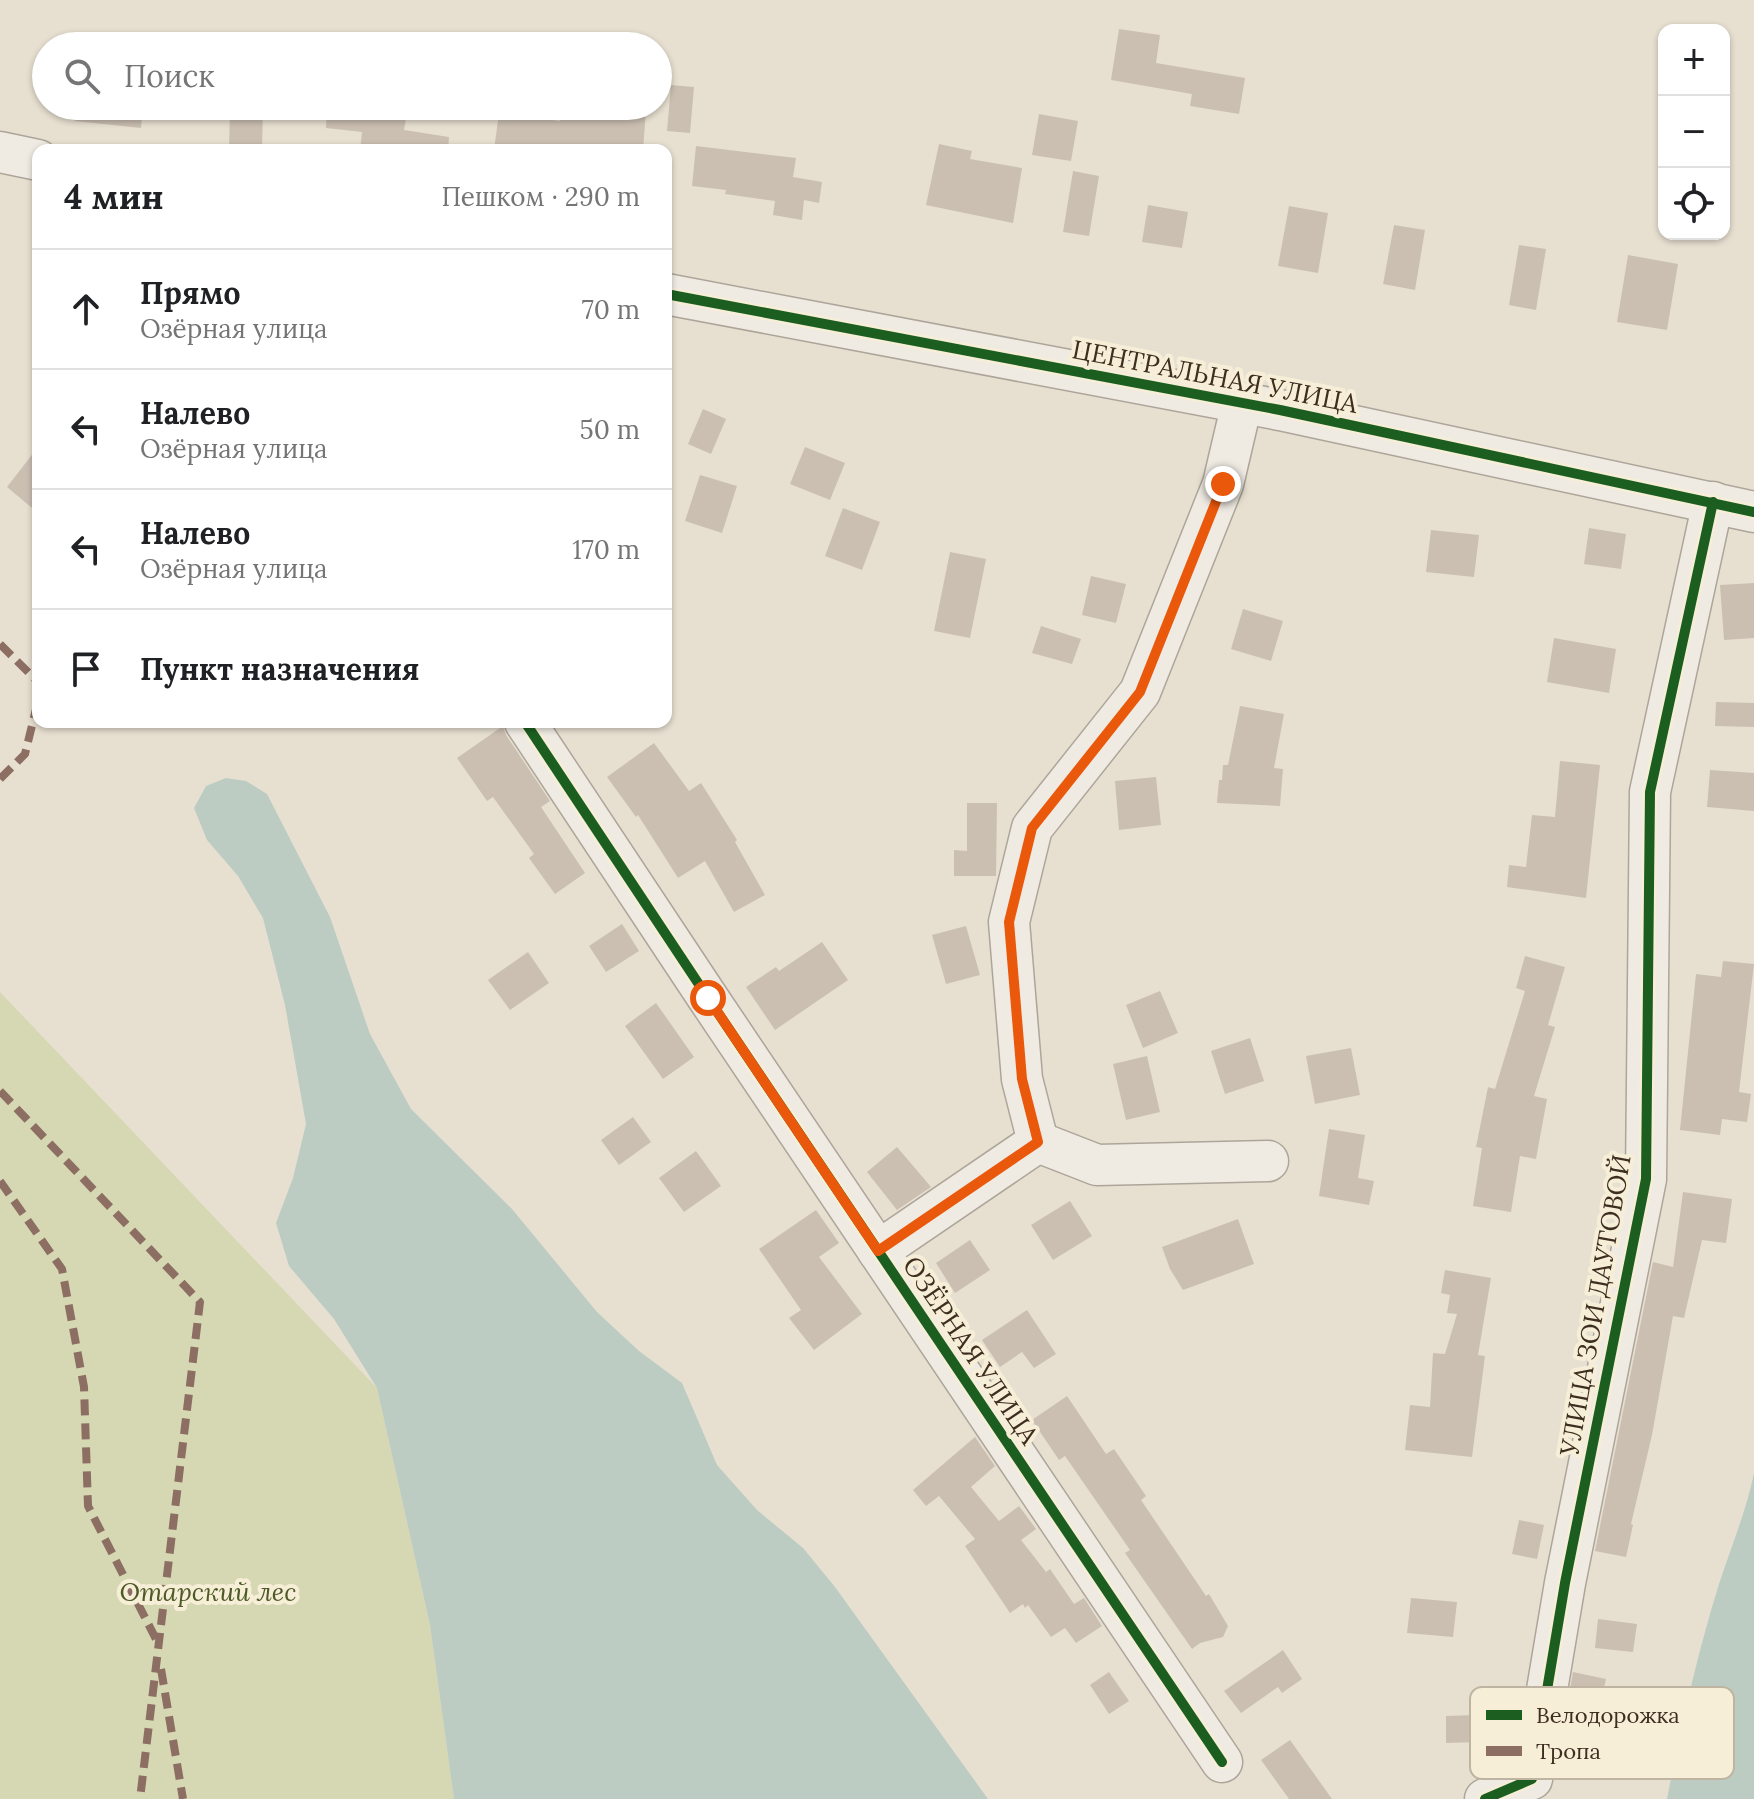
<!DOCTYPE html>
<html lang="ru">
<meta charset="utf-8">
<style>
body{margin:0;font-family:Lora,serif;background:#f6f6f6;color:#202124}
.controls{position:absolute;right:24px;top:24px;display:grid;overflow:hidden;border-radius:16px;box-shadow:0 2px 6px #0004}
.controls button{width:72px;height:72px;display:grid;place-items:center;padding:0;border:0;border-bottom:2px solid #e0e0e0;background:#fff;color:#202124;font:40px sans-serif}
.stop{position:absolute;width:24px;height:24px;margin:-18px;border:6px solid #ea580c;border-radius:50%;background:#fff}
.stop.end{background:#ea580c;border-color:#fff;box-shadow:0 2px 8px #0008}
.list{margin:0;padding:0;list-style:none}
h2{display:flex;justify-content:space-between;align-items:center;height:104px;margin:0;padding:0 32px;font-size:34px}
h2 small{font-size:26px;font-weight:400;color:#757577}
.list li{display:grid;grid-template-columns:52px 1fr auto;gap:24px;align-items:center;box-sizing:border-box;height:120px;padding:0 32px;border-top:2px solid #e0e0e0}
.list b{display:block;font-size:30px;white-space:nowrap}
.list p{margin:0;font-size:26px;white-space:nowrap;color:#757577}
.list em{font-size:26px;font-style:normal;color:#757577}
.icon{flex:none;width:44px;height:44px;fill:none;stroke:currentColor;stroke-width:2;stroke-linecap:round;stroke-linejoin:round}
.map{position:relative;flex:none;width:1754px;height:1799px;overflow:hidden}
.search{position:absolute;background:#fff;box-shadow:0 2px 6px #0004;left:32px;top:32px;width:640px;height:88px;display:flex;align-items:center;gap:20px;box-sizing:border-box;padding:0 28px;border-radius:44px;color:#757577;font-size:30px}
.panel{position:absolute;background:#fff;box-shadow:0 2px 6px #0004;left:32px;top:144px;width:640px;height:584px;border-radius:16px}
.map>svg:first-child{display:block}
.green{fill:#d6d7b3}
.water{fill:#bcccc2}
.building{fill:#cbbfb2}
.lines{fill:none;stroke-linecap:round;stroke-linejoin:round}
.minor-casing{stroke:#ada599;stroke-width:43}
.minor{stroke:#efebe3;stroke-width:40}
.quiet{stroke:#8d6e63;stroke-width:8;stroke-dasharray:16 8;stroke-linecap:butt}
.cycleway-casing{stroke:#f7eed8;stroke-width:15}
.cycleway{stroke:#1b5e20;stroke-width:10}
.route{stroke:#ea580c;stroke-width:10}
.labels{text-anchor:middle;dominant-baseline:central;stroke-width:8;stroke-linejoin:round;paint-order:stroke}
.street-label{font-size:26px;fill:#3d2e20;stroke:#f7eed8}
.park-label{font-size:26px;font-style:italic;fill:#4d5a26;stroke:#f7eed8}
.key{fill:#f7eed8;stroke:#bfb4a1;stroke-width:2}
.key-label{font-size:22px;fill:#3d2e20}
</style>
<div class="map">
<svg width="1754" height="1799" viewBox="0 0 1754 1799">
<rect width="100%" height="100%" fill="#e7e0d1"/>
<polygon class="green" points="0,992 377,1388 430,1625 454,1799 0,1799"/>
<g class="water">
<polygon points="226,778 246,781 267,794 330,917 370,1034 411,1109 512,1209 597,1312 639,1351 682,1383 717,1465 757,1510 803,1548 835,1587 988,1799 454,1799 430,1625 377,1388 334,1319 289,1266 276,1223 293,1178 306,1124 285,1005 263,918 238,876 207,840 194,808 206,786"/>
<path d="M 1754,1473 L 1754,1799 L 1667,1799 C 1681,1726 1697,1655 1719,1584 C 1731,1547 1746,1512 1754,1473 Z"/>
</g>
<g class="building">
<polygon points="1119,29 1160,35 1156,63 1245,78 1239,114 1190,106 1192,94 1111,80"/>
<polygon points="671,85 694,87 690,133 667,131"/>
<polygon points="75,106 143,106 141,128 75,121"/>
<polygon points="230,106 263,106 262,150 229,150"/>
<polygon points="327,106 408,106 404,130 449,137 448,150 360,150 362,132 326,128"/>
<polygon points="561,106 646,110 643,150 494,150 499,113 560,121"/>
<polygon points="1039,114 1078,121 1071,161 1032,155"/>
<polygon points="939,144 972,151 970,159 1022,168 1013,223 926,205"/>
<polygon points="696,146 796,158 793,177 822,182 819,203 804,200 802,220 773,215 775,201 725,194 726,190 692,186"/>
<polygon points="1073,171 1099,176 1089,236 1063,232"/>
<polygon points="1148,205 1188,212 1182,248 1142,242"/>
<polygon points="1289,206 1328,213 1318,273 1278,266"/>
<polygon points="1394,225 1425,230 1415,290 1383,284"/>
<polygon points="1519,245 1546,249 1536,310 1509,305"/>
<polygon points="1628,255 1678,264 1667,330 1617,322"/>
<polygon points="703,409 726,419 711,454 688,444"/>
<polygon points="38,447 38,513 7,487"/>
<polygon points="805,447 845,463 830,500 790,484"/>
<polygon points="700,475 737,486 722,533 685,521"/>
<polygon points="843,508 880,522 862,570 825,556"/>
<polygon points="1589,528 1626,534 1621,569 1584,564"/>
<polygon points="1431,530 1479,535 1474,577 1426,572"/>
<polygon points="950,552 986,559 970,638 934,631"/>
<polygon points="1091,576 1126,584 1116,623 1082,615"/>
<polygon points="1754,583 1754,638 1724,640 1720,585"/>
<polygon points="1243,609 1283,621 1271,661 1231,649"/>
<polygon points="1041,626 1081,639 1072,664 1032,653"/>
<polygon points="1554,638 1616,649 1609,693 1547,682"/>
<polygon points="1716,702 1754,703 1754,727 1715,726"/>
<polygon points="1240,706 1284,714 1274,768 1283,769 1280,806 1217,803 1219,780 1222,780 1223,765 1228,765"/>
<polygon points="503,726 506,735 550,801 541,807 585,873 555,894 529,858 534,854 493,797 487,801 457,758"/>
<polygon points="654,743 689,791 701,783 737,840 735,842 765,895 734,912 705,861 678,878 638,815 636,817 607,777"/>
<polygon points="1560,761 1600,765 1586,898 1507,887 1509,865 1526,867 1532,815 1555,817"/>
<polygon points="1710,770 1754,773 1754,811 1707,807"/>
<polygon points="1156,777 1161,825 1119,830 1115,781"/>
<polygon points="967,803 997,803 996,876 954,876 954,850 967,851"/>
<polygon points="622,924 639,951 606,972 589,946"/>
<polygon points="966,926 980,975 946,984 932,935"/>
<polygon points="822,942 848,980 775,1030 746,987 776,967 779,971"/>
<polygon points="528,952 549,983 510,1010 488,980"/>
<polygon points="1525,956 1565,967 1548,1025 1555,1027 1534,1096 1547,1099 1536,1159 1520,1156 1511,1212 1473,1206 1482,1148 1476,1147 1488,1087 1495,1089 1525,991 1516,988"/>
<polygon points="1723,961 1754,964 1739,1092 1751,1094 1747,1122 1722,1119 1720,1135 1680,1130 1696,974 1721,977"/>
<polygon points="1160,991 1178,1033 1143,1048 1126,1005"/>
<polygon points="656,1003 694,1057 663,1079 625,1026"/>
<polygon points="1250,1038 1264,1081 1225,1094 1211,1051"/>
<polygon points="1351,1048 1360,1095 1315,1104 1306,1056"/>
<polygon points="1147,1056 1160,1112 1126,1120 1113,1064"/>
<polygon points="633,1117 651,1142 619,1165 601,1140"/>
<polygon points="1329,1129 1365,1135 1358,1178 1374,1181 1369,1205 1319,1196"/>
<polygon points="897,1147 931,1187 897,1210 867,1172"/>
<polygon points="696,1151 721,1186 684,1212 659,1178"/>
<polygon points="1683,1192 1732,1199 1726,1243 1702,1240 1684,1318 1673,1316 1652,1435 1631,1524 1633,1525 1626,1557 1595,1551 1653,1262 1673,1267"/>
<polygon points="1070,1201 1092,1236 1053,1260 1031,1225"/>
<polygon points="816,1210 839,1243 819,1257 862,1314 814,1350 789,1318 801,1310 759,1249"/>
<polygon points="1238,1219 1254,1264 1183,1290 1170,1269 1162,1247"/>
<polygon points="970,1240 990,1270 955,1293 936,1263"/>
<polygon points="1445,1270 1491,1278 1478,1355 1485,1356 1472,1457 1405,1450 1410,1405 1430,1407 1433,1353 1445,1354 1457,1314 1447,1313 1450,1295 1441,1293"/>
<polygon points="1027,1310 1056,1354 1034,1368 1022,1352 1000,1367 982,1340"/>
<polygon points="1067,1396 1106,1454 1114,1449 1146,1496 1141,1500 1206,1596 1209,1594 1228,1626 1223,1637 1200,1643 1192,1649 1125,1553 1130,1550 1065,1456 1059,1460 1032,1420"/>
<polygon points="975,1437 995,1466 971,1487 999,1521 1019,1506 1036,1529 1021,1540 1046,1572 1050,1569 1074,1604 1084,1598 1102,1626 1076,1643 1065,1628 1051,1637 1028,1605 1025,1608 1023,1604 1010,1613 965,1546 975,1539 939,1496 926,1506 913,1490"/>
<polygon points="1519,1520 1544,1525 1537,1559 1512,1554"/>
<polygon points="1411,1598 1457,1602 1453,1637 1407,1633"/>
<polygon points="1598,1619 1637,1624 1633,1652 1595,1648"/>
<polygon points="1283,1650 1302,1679 1282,1693 1278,1687 1241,1713 1224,1691"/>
<polygon points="1109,1672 1129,1701 1109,1714 1090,1685"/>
<polygon points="1573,1672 1606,1679 1594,1732 1564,1725"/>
<polygon points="1476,1715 1477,1742 1446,1743 1446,1716"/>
<polygon points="1290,1740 1332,1799 1289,1799 1261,1760"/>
</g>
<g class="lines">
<defs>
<g id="minor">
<polyline points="0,152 38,160"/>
<polyline points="666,294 1280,410 1754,512"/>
<polyline points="525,722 708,998 1222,1762"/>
<polyline points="1038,1142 1097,1165 1268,1161"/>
<polyline points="878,1251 1038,1142 1022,1079 1009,922 1032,828 1140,692 1223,484 1242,403"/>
<polyline points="1485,1799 1532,1779 1565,1583 1646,1179 1650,792 1713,502"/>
</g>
</defs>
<use href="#minor" class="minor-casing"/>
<use href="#minor" class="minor"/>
<g class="quiet">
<polyline points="0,644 38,682"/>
<polyline points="0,779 25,754 38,701"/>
<polyline points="0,1091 200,1302 140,1799"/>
<polyline points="0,1181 62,1269 84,1387 88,1506 159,1645"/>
<polyline points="161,1669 183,1799"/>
</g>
<defs>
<g id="cycleway">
<polyline points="666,294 1280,410 1754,512"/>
<polyline points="525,722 708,998 1222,1762"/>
<polyline points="1485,1799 1532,1779 1565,1583 1646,1179 1650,792 1713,502"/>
</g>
</defs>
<use href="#cycleway" class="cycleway-casing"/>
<use href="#cycleway" class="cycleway"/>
</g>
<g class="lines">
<polyline class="route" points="708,998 878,1251 1038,1142 1022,1079 1009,922 1032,828 1140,692 1223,484"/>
</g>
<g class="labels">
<g class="street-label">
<text transform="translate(1215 376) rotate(11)">ЦЕНТРАЛЬНАЯ УЛИЦА</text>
<text transform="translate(1595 1305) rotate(-80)">УЛИЦА ЗОИ ДАУТОВОЙ</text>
<text transform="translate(971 1350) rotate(56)">ОЗЁРНАЯ УЛИЦА</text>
</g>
<g class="park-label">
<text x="208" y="1591">Отарский лес</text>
</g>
</g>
<rect x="1470" y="1687" width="264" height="92" rx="12" class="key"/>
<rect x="1486" y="1710" width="36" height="10" fill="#1b5e20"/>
<rect x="1486" y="1746" width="36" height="10" fill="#8d6e63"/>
<g class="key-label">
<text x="1536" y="1723">Велодорожка</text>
<text x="1536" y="1759">Тропа</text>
</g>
</svg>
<div class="controls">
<button>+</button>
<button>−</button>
<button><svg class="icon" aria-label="locate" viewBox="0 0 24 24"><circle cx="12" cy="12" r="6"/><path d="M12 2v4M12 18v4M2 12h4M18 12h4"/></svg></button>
</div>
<div class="stop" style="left:708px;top:998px"></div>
<div class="stop end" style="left:1223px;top:484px"></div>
<div class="search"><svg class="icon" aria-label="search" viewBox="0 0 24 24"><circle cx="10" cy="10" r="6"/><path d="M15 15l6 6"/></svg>Поиск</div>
<section class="panel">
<h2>4 мин<small>Пешком · 290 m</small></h2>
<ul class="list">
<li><svg class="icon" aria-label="ahead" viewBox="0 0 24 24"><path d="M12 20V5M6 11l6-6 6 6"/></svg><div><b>Прямо</b><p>Озёрная улица</p></div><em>70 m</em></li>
<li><svg class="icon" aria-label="left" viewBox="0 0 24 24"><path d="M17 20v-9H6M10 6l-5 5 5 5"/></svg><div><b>Налево</b><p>Озёрная улица</p></div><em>50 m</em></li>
<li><svg class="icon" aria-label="left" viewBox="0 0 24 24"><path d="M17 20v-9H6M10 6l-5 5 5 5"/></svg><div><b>Налево</b><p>Озёрная улица</p></div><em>170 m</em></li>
<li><svg class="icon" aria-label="arrive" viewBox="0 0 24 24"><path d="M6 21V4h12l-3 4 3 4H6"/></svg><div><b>Пункт назначения</b></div></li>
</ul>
</section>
</div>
